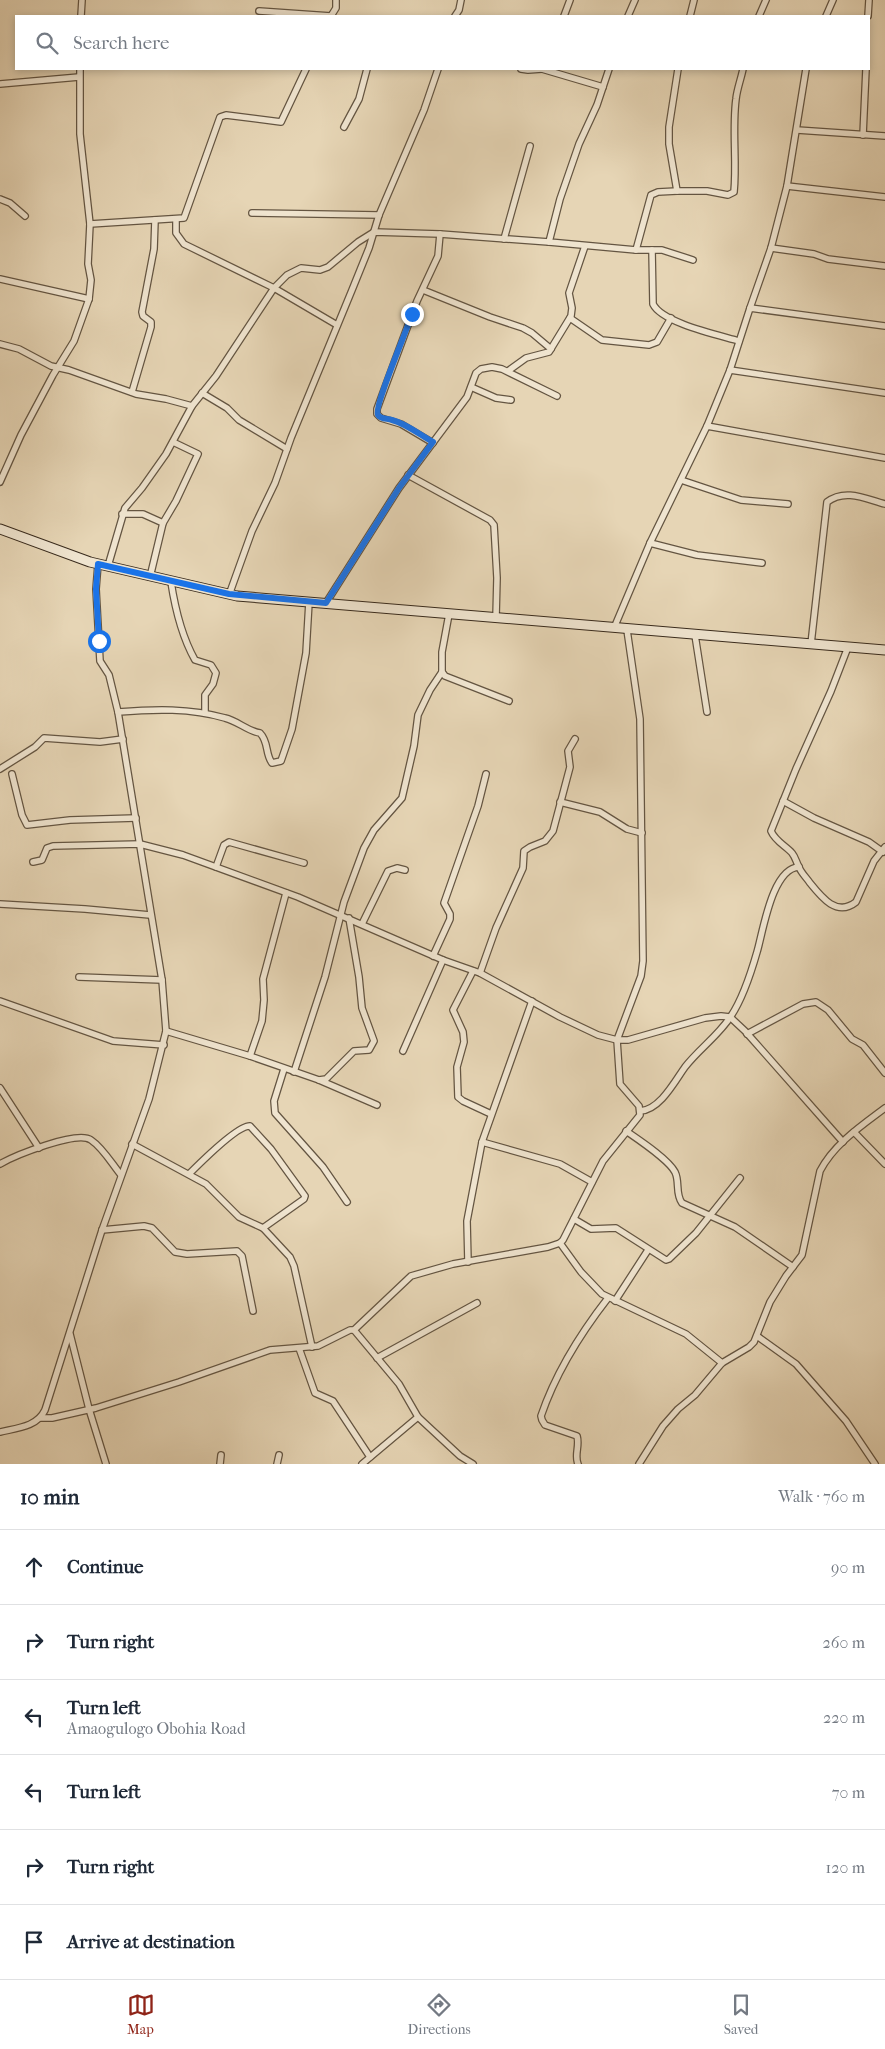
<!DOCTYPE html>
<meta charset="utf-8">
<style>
body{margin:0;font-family:"IM FELL French Canon",serif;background:#f6f6f7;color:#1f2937}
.stop{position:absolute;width:15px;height:15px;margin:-11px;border:4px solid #1a73e8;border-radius:50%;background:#fff}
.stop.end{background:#1a73e8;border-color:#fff;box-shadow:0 1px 5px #0008}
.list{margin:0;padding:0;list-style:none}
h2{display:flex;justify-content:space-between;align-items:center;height:65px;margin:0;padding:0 20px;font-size:21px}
h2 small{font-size:16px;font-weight:400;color:#747a83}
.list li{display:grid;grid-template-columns:32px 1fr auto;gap:15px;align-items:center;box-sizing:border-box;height:75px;padding:0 20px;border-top:1px solid #e0e1e3}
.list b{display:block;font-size:19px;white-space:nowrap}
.list p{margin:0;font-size:16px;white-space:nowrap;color:#747a83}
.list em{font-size:16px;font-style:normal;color:#747a83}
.icon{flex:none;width:28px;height:28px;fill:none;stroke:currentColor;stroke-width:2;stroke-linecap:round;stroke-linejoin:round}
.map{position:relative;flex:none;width:885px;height:1464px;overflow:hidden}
.search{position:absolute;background:#fff;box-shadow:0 2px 8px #0003;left:15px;right:15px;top:15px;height:55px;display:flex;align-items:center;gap:12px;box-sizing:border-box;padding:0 18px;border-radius:0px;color:#747a83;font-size:19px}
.sheet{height:515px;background:#fff}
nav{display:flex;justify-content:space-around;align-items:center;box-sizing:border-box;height:70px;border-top:1px solid #e0e1e3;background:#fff;font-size:14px;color:#747a83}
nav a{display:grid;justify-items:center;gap:2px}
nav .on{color:#8f2418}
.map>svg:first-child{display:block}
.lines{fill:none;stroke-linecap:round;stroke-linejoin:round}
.street-casing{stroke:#645542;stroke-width:8}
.secondary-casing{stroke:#382a1c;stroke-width:11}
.street{stroke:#efe4cf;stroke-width:5.5}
.secondary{stroke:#efe4cf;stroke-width:9}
.route{stroke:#1a73e8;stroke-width:6}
</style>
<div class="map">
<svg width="885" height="1464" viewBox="0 0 885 1464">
<rect width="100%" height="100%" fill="#e6d5b5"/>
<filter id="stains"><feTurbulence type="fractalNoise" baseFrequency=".004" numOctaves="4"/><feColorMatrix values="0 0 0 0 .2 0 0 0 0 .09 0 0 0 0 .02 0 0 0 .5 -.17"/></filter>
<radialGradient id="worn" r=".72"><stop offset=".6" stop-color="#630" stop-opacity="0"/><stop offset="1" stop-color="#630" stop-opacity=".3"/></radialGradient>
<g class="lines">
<defs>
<g id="street">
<polyline points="259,11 331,16 336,8 336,0"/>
<polyline points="81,16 82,0"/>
<polyline points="455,16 459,10 461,0"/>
<polyline points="564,16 570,0"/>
<polyline points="628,16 635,0"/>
<polyline points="690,16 694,0"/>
<polyline points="759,16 766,0"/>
<polyline points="826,16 833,0"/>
<polyline points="868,16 869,0"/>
<polyline points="521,69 528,70 542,69"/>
<polyline points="542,69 603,87"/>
<polyline points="609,69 597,105 579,144 560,199 549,242 636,250 662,250 693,260"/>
<path d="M 678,69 L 669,127 L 669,144 L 677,191 L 707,191 L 728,195 L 734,192 C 737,161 732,130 736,99 C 737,89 741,79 743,69"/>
<polyline points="0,84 79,77"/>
<polyline points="344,127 359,99 367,69"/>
<polyline points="797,130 885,136"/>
<polyline points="863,135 866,69"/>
<polyline points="787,186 885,197"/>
<polyline points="0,199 10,203 25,216"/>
<polyline points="252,213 379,215"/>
<polyline points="176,220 176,233 184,244 274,288 337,325"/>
<polyline points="90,224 184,218 220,117 226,115 281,122 306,69"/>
<polyline points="504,239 530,146"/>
<polyline points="771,248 814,254 828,259 885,266"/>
<polyline points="636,250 651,195 658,192 677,191"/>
<path d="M 652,250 L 653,304 C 662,323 719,335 739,341"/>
<polyline points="0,279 89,299"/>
<polyline points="423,290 490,317 523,328 532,333 551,349"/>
<polyline points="750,308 771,248 787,186 806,69"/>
<polyline points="570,318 602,340 649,345 657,342 671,318"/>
<polyline points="0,344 19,349 51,366 69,370 136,394 166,399 192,406"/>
<polyline points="730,370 885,393"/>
<polyline points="508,371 526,358 549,352 571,316 572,308 569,293 585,246"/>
<polyline points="471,387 496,398 511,400"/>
<polyline points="132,392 151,327 151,322 143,316 142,312 154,249 155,220"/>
<polyline points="202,393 227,408 239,420 287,449"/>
<polyline points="707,426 730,370 750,308 885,326"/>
<polyline points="433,443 401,424 381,418 377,414 377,409 417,301 438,256 440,234"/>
<polyline points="408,475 490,520 494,525 497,578 496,617"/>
<polyline points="681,480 741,500 788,504"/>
<polyline points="0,482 21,435 53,375 74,341 89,299 91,280 88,264 90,224 80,134 80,69"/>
<polyline points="122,514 143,514 163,523"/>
<polyline points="650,543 697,555 762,563"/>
<polyline points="108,566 125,508 142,488 166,454 192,406 216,376 274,288 287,275 301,268 320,270 328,267 358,242 374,232 440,234 549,242"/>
<polyline points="150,577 163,523 176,501 198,454 173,442"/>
<path d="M 171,582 C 175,608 182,637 195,660 L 211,665 L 216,673 L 213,684 L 205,695 L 205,713"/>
<polyline points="229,595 252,531 275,483 291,438 352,290 369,248 379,215 424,110 438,69"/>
<polyline points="326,603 399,488 467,397 476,373 481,369 492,367 502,369 557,396"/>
<polyline points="449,614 442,652 442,672 445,676 509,701"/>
<polyline points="614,628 650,543 707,426 885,458"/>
<polyline points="695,635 707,712"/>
<path d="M 811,644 L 827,502 C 845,488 866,499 885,504"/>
<path d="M 848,647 L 831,691 L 796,769 L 771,831 C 775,841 786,846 792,853 C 796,858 796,862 799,867 C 801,873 807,878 810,883 C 822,898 837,917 856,902 L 874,861 L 885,847"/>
<path d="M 118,712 C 155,709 190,708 225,718 C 238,721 247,731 260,733 C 269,742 265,754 272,763 L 281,761 L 292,729 L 306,653 L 309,602"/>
<polyline points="0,769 35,747 44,738 100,742 123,739"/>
<polyline points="12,774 22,815 27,825 70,820 136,818"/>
<polyline points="783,801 814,818 869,842 883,852"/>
<polyline points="560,802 600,812 627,829 642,833"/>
<polyline points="33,862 42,860 47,848 53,846 140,844 183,855 298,897 443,960 480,973 560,1017 598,1035 617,1040 628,1040 705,1018 721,1016 730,1017 745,1031 843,1142"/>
<polyline points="216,867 224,845 229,842 304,863"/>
<polyline points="0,904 85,909 150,915"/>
<polyline points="362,924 388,871 397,868 405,870"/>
<polyline points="433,956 450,919 450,914 444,903 478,806 486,774"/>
<polyline points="473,971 453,1010 463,1032 464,1042 457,1067 458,1097 463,1101 491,1114"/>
<polyline points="480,973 496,928 523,868 524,851 530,847 545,841 553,831 570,767 568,751 575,739"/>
<polyline points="79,977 162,980"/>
<polyline points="0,1001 113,1041 164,1045"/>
<polyline points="166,1031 250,1056 319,1080 377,1105"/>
<polyline points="747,1034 803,1004 816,1002 828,1010 852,1039 863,1045 885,1073"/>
<polyline points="403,1051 443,960"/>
<polyline points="250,1056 262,1021 264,1000 263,979 286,893"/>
<polyline points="284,1069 274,1101 275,1113 323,1167 347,1202"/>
<polyline points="294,1072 325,977 344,902 364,848 374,830 402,798 414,746 418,715 430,690 442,672"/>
<polyline points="319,1080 326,1079 354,1051 369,1050 374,1041 362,1008 359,977 349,918"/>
<polyline points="0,1088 39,1148"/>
<path d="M 640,1111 C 660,1110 675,1081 685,1067 C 699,1049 719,1035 731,1016 C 743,998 751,973 757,952 C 763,932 772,868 799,867"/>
<path d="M 626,1131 C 639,1140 668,1159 675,1172 C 680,1182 675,1194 682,1203 L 735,1227 L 793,1267"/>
<polyline points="854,1132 885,1164"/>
<polyline points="482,1142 560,1164 592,1182"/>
<polyline points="132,1144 206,1184 239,1217 263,1228 290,1257 294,1266 312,1347"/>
<path d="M 0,1164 C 14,1156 77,1130 91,1140 C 103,1148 112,1164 121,1175"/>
<path d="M 189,1174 C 199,1164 238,1125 250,1126 L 271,1149 L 305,1196 L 304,1199 L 263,1228"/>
<polyline points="574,1219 591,1229 616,1228 666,1260 669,1259 696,1233 740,1178"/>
<polyline points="102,1230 144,1226 152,1228 175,1252 187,1254 237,1251 242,1256 253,1311"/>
<polyline points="560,1243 581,1272 602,1294 686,1334 722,1363"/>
<polyline points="468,1262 467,1221 482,1142 532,1001"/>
<polyline points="615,1301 648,1250"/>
<polyline points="354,1330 399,1384 418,1417 460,1456 473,1464"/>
<polyline points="70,1334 89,1409 106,1464"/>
<polyline points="757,1336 796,1364 846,1421 875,1464"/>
<polyline points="299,1348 315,1393 333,1401 370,1457"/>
<polyline points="377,1358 477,1303"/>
<polyline points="41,1418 52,1418 96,1408 179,1382 270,1350 318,1346 350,1330 354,1330 411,1276 453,1264 548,1247 560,1243 563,1240 603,1161 640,1115 639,1106 620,1084 617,1040 641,976 643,961 640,719 627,630"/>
<path d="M 0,1432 C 17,1428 37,1427 45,1410 L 102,1230 L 149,1099 L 166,1031 L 162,980 L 118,712 L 109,675 L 100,661 L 96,589 L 98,564"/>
<polyline points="220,1464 221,1455"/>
<polyline points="277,1464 279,1455"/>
<polyline points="362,1464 418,1417"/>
<path d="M 578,1464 C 574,1455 580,1446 577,1436 L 545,1425 L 542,1420 L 541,1416 C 556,1372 580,1334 608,1298"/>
<path d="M 639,1464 L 663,1426 L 678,1409 L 695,1395 L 722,1363 L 749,1347 L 754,1342 L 770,1302 L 786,1276 L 802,1255 L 820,1171 C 834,1144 861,1126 885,1108"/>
</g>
<polyline id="secondary" points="0,529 90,562 237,596 885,650"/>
</defs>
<use href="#street" class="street-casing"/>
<use href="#secondary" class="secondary-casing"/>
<use href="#street" class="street"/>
<use href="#secondary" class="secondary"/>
</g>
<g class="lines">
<path class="route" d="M 99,641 L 96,589 L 98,564 L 229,594 L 326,603 L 399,488 L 433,442 C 420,435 407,424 392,420 C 388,418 381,420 378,415 C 373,408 408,328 412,314"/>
</g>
<rect width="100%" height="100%" filter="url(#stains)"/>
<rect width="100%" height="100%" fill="url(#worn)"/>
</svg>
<div class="stop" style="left:99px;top:641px"></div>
<div class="stop end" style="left:412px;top:314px"></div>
<div class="search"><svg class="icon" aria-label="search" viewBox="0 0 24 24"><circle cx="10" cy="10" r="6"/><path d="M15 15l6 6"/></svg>Search here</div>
</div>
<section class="sheet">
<h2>10 min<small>Walk · 760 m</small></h2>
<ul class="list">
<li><svg class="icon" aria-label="ahead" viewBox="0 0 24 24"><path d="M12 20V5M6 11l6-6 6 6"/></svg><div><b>Continue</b></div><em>90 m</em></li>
<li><svg class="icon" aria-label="right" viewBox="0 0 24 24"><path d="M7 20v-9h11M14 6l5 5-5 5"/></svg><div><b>Turn right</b></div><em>260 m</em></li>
<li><svg class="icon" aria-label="left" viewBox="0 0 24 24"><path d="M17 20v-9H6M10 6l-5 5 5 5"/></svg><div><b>Turn left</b><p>Amaogulogo Obohia Road</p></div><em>220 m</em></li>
<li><svg class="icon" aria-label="left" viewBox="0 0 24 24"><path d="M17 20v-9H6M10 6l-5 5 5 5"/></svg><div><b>Turn left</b></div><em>70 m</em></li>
<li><svg class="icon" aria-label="right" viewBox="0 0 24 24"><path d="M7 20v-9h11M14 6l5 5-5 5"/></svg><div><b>Turn right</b></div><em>120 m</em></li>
<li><svg class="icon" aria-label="arrive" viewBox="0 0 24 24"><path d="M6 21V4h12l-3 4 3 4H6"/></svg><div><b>Arrive at destination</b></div></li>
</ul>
</section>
<nav>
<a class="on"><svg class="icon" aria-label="map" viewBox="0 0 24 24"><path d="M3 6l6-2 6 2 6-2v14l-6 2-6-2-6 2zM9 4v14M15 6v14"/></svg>Map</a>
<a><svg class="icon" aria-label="directions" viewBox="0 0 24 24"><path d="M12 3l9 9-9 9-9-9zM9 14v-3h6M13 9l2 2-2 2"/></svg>Directions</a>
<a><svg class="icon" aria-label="saved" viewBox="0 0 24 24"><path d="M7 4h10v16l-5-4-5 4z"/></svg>Saved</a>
</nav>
